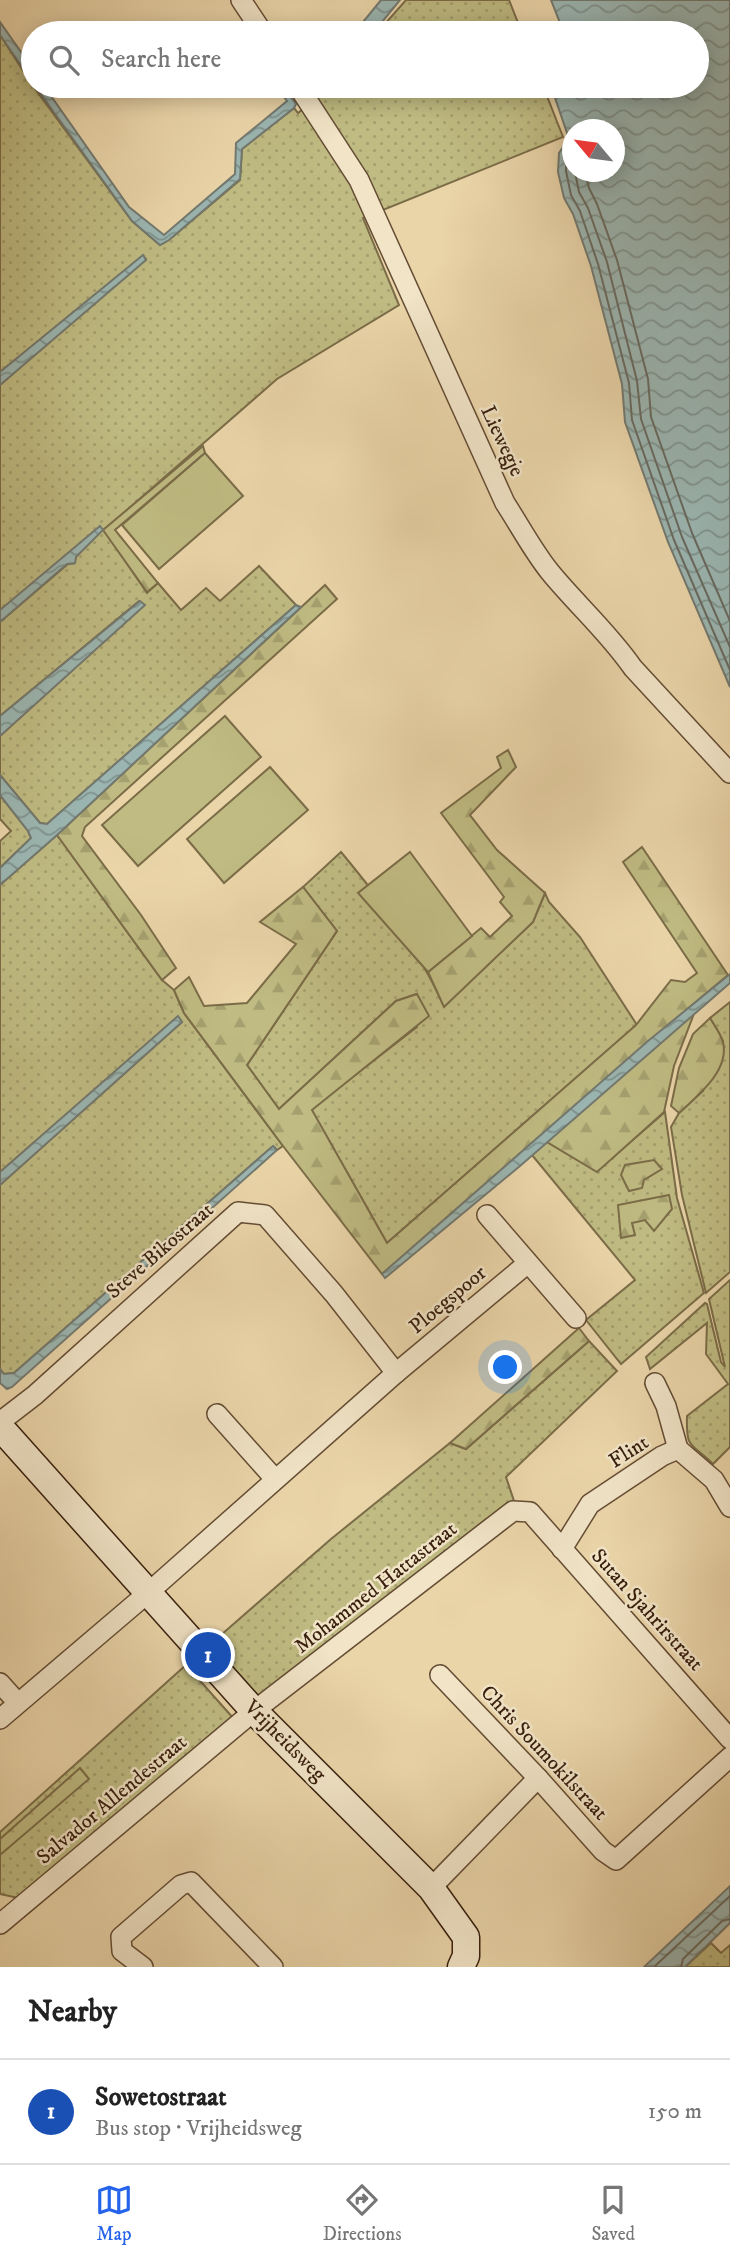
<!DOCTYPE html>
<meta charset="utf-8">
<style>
body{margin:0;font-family:"IM FELL DW Pica",serif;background:#f6f6f6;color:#222}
.compass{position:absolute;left:562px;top:119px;width:63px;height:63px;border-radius:50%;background:#fff;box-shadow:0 4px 18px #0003;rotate:299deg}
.you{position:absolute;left:506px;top:1368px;width:24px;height:24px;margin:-18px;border:5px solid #fff;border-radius:50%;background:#1a73e8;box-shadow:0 0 0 10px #1a73e833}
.badge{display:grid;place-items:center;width:46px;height:46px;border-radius:50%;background:#2563eb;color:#fff;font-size:23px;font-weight:700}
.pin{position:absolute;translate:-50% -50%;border:4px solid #fff;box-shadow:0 2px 7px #0006}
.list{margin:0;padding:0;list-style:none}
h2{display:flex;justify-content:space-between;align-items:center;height:91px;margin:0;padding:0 28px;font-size:30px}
h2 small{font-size:23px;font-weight:400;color:#767676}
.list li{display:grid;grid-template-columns:46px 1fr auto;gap:21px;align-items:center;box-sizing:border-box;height:105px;padding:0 28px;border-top:2px solid #e0e0e0}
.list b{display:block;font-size:26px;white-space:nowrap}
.list p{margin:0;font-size:23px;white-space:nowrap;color:#767676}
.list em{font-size:23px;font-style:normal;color:#767676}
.icon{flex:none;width:38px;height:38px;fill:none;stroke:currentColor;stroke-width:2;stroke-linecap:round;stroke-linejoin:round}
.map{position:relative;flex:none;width:730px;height:1967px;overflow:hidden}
.search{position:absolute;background:#fff;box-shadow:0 4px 18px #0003;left:21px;right:21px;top:21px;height:77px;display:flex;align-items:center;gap:18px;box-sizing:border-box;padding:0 24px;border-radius:38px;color:#767676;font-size:26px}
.sheet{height:196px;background:#fff}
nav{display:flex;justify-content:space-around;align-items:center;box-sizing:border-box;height:98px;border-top:2px solid #e0e0e0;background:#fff;font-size:19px;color:#767676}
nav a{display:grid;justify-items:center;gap:4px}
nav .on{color:#2563eb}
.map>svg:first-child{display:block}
.grass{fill:url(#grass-dots);stroke:#7b6c48;stroke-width:2}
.forest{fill:url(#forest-firs);stroke:#7b6c48;stroke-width:2}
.pitch{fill:#bfbb82;stroke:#7b6c48;stroke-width:2}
.water{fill:url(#water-waves);stroke:#737970;stroke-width:2;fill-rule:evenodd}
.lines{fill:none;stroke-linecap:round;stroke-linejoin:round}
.shore{stroke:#696a60;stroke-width:2}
.street-casing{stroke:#644c34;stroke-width:22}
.secondary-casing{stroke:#371e0d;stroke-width:29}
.street{stroke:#f1e4c7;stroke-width:19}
.secondary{stroke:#f1e4c7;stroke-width:26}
.labels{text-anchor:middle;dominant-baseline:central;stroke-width:5;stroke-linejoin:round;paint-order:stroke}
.street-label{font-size:21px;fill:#371e0d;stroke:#f1e4c7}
</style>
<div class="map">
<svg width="730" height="1967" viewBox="0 0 730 1967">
<defs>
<pattern id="grass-dots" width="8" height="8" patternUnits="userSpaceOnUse" patternTransform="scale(1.75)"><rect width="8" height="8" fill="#bfbb82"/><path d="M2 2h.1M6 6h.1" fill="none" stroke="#a5a06f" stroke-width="1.8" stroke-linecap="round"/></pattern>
<pattern id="forest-firs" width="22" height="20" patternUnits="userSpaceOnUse" patternTransform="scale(1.75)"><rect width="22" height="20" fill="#bfbb82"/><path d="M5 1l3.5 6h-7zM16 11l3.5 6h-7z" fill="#a5a06f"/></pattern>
<pattern id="water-waves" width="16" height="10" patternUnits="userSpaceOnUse" patternTransform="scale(1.75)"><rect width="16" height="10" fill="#9bb6b2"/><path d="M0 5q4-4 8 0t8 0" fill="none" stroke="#7f938f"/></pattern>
</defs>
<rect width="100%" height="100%" fill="#ead5a9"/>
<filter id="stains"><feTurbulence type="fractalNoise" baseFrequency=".00286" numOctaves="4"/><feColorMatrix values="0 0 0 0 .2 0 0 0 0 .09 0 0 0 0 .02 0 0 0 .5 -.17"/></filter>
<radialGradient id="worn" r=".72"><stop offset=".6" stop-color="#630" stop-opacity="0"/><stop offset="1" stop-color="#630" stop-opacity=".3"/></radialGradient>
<g class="grass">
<polygon points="406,0 509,0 522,33 377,33"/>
<polygon points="0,35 33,86 132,221 160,245 169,240 240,180 242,149 294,108 298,113 332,86 543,86 563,137 363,218 399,305 277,379 104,530 147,593 158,583 181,610 206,588 220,601 259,566 296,605 47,824 40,823 0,775 0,736 144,605 139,601 0,716 0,622 68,564 74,563 76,557 0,610 0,385 146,259 143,256 0,372"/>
<polygon points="0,795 28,831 31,838 0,868 0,841 11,831 0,819"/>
<polygon points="57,835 162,980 174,990 184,1013 283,1146 277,1150 273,1146 14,1373 4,1374 0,1369 0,1185 182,1022 178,1017 0,1172 0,885"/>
<path d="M 341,852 C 380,899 419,950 444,1006 L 533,922 L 545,893 L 549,902 L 580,937 L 637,1025 L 387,1243 L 311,1109 L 417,1027 L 417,994 L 396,1001 L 279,1109 L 247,1065 L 337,931 L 303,887 Z"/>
<polygon points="730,1002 730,1272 706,1293 682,1195 671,1127 679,1113 703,1091 723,1041 710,1018"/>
<polygon points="665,1112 677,1198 704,1293 621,1364 586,1320 635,1280 532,1155 547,1142 597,1171"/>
<path d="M 730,1280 L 730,1447 L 713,1464 C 691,1442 686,1451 687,1416 L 728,1384 L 706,1354 L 707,1323 L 650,1369 L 646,1357 L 705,1303 L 707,1304 L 721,1362 L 725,1367 L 709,1299 Z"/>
<polygon points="589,1341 617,1371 506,1477 516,1507 504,1509 485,1520 255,1702 206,1648 331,1539 450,1443 466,1449"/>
<polygon points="186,1665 234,1719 18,1898 0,1894 0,1832"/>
<polygon points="711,1943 721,1953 730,1945 730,1967 685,1967"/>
</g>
<g class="forest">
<polygon points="203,446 205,453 115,530 158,583 147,592 103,530"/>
<polygon points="325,585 337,599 85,827 82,836 141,915 176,968 162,980 57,835"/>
<polygon points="508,750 516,767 470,815 497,850 545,893 533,922 444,1007 428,972 481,928 490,937 512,916 500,902 504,897 441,813 501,768 497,757"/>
<polygon points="642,847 728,975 648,1042 382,1274 283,1146 184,1013 174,990 189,977 204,1006 247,1003 296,944 260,922 303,887 337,931 247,1065 279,1109 396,1001 417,994 429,1016 312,1110 387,1243 636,1025 671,980 685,982 697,973 623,862"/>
<polygon points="695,1011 674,1066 664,1112 597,1172 547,1142"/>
<path d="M 710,1018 C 714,1025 721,1034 723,1042 C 730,1071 697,1096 679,1113 L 671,1106 L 679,1068 L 693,1034 Z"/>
<polygon points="654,1160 662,1169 644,1180 642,1188 629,1191 621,1175 625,1165"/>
<polygon points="669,1195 672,1209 654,1231 645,1220 632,1223 635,1235 621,1238 618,1205"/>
<polygon points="579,1328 589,1341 466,1449 450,1443"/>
<polygon points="80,1768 89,1779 0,1855 0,1839"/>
</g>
<g class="pitch">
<polygon points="205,453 243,496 159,569 122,525"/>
<polygon points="225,716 261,757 138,866 102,825"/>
<polygon points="270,767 308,810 224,883 187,839"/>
<polygon points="410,852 472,936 428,972 358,893"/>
</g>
<g class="water">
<polygon points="381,0 400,0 373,33 354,33"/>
<path d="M 551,0 L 730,0 L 730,687 L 668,542 L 625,422 L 622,384 L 591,266 L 573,214 L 564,198 L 558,172 L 559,153 L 567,141 L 567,133 L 551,86 L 697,86 L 697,33 L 564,33 ZM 572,130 L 614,130 L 614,172 L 572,172 Z"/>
<polygon points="0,22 33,69 33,83 0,35"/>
<polygon points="35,86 44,86 129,207 164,235 235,174 236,143 287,101 276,86 282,86 296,104 294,108 242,149 240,179 169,240 160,245 132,221"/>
<polygon points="143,255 146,260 0,385 0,372"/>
<polygon points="100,526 103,530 76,557 75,563 67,564 0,622 0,610"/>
<polygon points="140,601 145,605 0,736 0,716"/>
<polygon points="296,605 301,607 57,835 0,885 0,868 31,838 28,831 0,795 0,775 40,823 47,824"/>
<polygon points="730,974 730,983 520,1166 385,1278 382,1274 648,1041"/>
<polygon points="178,1016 182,1022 0,1185 0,1172"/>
<polygon points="273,1146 277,1150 12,1387 7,1389 0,1383 0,1369 4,1374 14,1373"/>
<polygon points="730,1886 730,1923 685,1967 644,1967"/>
</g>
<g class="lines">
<g class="shore">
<polyline points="572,145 566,155 566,171 571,195 580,211 598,264 629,383 632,420 674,540 730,670"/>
<polyline points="575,172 579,192 588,208 607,262 637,381 641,419 682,537 730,647"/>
<polyline points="585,172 589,188 597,204 617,260 648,379 651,417 692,533 730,621"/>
<polyline points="654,1967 730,1896"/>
<polyline points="681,1967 683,1959 722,1921 730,1919"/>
</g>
<defs>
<g id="street">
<polyline points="241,0 263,33"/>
<path d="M 298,86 L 359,180 L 505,503 C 520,526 533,551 550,572 C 577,605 609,633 633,668 L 730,773"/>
<polyline points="487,1215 576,1318"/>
<polyline points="655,1383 666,1406 678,1449"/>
<polyline points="217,1414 275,1479"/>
<polyline points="0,1422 35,1395 238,1212 265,1215 334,1294 396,1373"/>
<polyline points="678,1449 714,1480 730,1507"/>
<polyline points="562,1549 590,1504 662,1456 678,1449"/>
<polyline points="440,1675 538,1778 603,1851 616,1860 730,1757"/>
<polyline points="0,1683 18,1703"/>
<polyline points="0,1719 149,1592 396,1373 528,1263"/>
<polyline points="431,1888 538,1778"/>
<polyline points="0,1924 254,1711 513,1511 530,1512 730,1739"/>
<polyline points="143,1967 122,1951 121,1937 181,1885 191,1882 273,1967"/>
</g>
<polyline id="secondary" points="0,1427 254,1711 431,1888 466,1937 466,1956 461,1967"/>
</defs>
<use href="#street" class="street-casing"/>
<use href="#secondary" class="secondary-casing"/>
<use href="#street" class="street"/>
<use href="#secondary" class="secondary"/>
</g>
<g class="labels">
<g class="street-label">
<text transform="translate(502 441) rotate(65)">Liewegje</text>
<text transform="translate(160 1251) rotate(-41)">Steve Bikostraat</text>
<text transform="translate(448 1300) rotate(-40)">Ploegspoor</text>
<text transform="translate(629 1452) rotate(-33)">Flint</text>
<text transform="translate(376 1588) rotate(-38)">Mohammed Hattastraat</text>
<text transform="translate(647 1610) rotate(48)">Sutan Sjahrirstraat</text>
<text transform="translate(285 1741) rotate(45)">Vrijheidsweg</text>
<text transform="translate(544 1753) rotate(47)">Chris Soumokilstraat</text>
<text transform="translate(112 1800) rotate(-40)">Salvador Allendestraat</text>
</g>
</g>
<rect width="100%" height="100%" filter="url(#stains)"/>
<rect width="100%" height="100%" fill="url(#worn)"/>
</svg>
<svg class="compass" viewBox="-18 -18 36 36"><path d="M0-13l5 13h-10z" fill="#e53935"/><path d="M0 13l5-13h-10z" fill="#767676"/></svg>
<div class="you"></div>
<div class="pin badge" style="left:208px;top:1655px;background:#1a4fb4">1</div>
<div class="search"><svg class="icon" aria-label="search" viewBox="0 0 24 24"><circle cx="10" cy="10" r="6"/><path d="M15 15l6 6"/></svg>Search here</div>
</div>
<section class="sheet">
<h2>Nearby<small></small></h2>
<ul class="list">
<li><span class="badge" style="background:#1a4fb4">1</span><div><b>Sowetostraat</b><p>Bus stop · Vrijheidsweg</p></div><em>150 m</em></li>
</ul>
</section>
<nav>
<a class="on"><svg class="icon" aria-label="map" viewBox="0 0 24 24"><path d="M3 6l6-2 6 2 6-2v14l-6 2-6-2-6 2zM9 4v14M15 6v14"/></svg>Map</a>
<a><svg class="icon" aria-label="directions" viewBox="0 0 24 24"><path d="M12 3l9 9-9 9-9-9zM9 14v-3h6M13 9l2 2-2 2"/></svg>Directions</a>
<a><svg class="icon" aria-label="saved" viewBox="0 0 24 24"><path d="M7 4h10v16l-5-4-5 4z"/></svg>Saved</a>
</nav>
